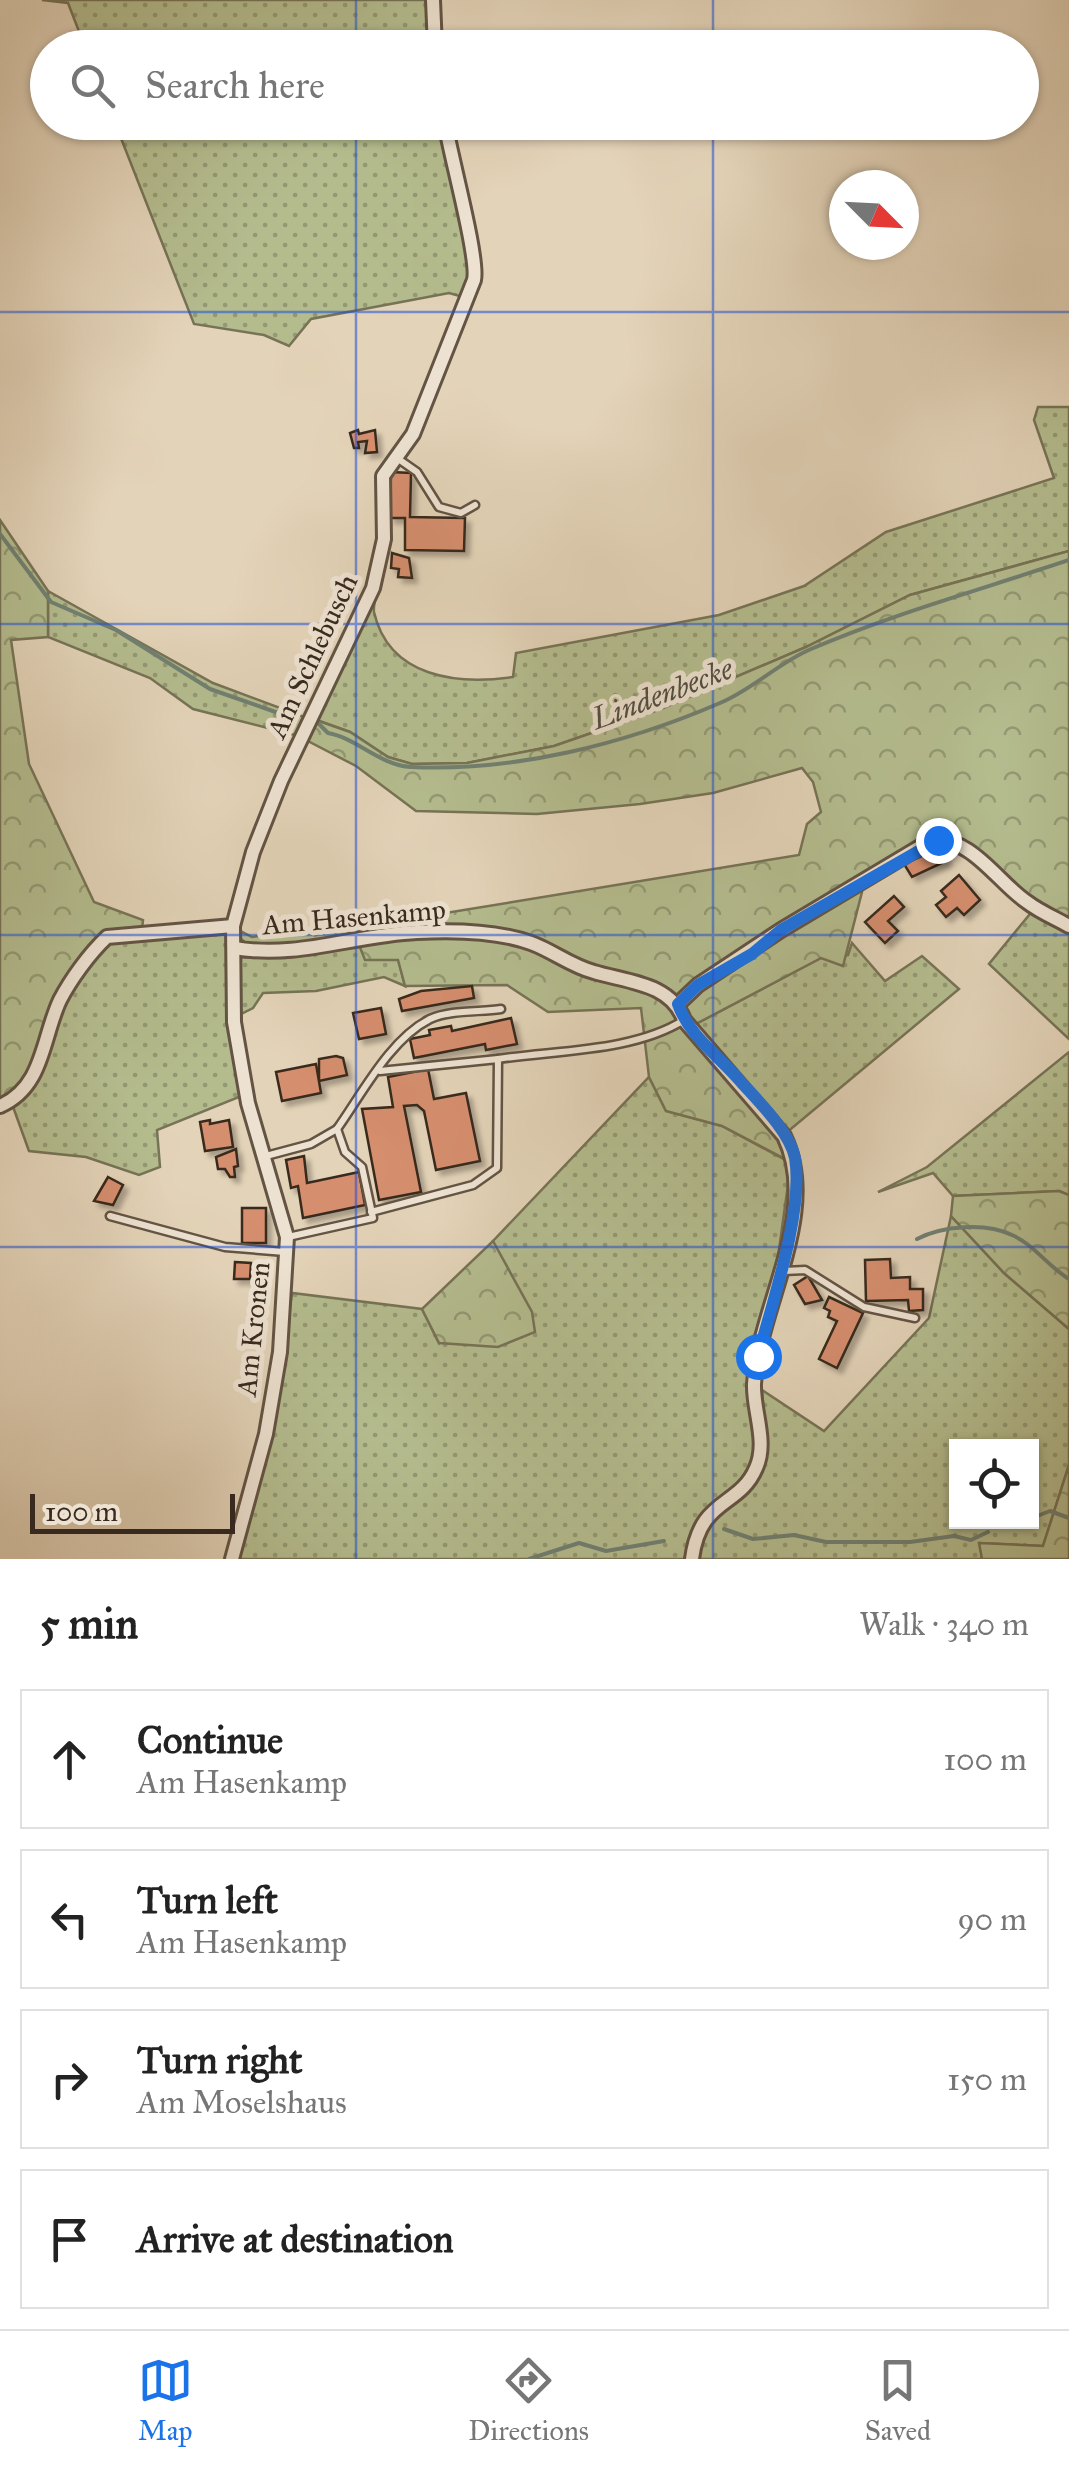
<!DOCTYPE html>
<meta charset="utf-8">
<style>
body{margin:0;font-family:"IM FELL Great Primer",serif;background:#f2f2f2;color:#222}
.controls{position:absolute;right:30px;bottom:30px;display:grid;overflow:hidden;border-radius:0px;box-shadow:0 2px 8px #0004}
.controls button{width:90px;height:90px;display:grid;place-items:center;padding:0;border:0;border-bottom:2px solid #e0e0e0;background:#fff;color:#222;font:50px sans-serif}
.compass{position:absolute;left:829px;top:170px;width:90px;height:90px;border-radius:50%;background:#fff;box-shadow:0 2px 8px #0004;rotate:114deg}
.scale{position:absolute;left:30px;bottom:25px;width:205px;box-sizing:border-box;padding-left:10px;border:5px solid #382a1e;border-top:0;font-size:28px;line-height:35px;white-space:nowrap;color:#382a1e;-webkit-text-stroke:8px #ede2d1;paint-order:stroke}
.stop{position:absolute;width:30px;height:30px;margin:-22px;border:8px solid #1a73e8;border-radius:50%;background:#fff}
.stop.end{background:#1a73e8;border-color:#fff;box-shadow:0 2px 10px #0008}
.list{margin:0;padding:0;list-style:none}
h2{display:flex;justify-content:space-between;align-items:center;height:130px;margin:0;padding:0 40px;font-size:42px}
h2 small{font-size:32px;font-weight:400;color:#767676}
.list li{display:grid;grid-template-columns:65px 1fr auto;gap:30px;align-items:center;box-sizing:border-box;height:140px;margin:0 20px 20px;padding:0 20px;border:2px solid #e0e0e0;border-radius:0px}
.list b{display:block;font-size:38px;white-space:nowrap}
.list p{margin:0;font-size:32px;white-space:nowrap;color:#767676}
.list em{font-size:32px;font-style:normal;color:#767676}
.icon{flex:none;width:55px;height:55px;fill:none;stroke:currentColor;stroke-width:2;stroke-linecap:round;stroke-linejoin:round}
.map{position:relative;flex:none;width:1069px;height:1559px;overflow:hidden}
.search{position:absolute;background:#fff;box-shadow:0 2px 8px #0004;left:30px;right:30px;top:30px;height:110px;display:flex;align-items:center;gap:25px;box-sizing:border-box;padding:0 35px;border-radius:55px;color:#767676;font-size:38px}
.sheet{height:770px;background:#fff}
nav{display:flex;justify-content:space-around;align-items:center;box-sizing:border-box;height:140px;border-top:2px solid #e0e0e0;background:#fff;font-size:28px;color:#767676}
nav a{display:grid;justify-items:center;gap:5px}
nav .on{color:#1a73e8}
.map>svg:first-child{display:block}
.grass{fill:url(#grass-dots);stroke:#767356;stroke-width:2.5;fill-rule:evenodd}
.forest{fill:url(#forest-crowns);stroke:#767356;stroke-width:2.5}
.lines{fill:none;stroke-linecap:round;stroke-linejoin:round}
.stream{stroke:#708072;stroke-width:4}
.building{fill:#d58e6e;stroke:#382a1e;stroke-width:2.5;filter:url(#shadow)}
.lane-casing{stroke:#635444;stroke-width:11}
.street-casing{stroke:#635444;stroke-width:18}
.lane{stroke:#ede2d1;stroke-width:6}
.street{stroke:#ede2d1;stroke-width:12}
.route{stroke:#1a73e8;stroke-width:12}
.grid{fill:none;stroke:#1d4ed8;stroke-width:2.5;stroke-opacity:0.55}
.labels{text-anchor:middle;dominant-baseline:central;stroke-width:10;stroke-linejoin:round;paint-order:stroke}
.street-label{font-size:28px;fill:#382a1e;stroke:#ede2d1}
.water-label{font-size:30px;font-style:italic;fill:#504e41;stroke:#ede2d1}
</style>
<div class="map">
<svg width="1069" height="1559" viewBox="0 0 1069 1559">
<defs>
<pattern id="grass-dots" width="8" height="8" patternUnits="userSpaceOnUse" patternTransform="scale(2.5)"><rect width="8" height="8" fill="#b4bc8e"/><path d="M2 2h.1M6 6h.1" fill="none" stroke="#939973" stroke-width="1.8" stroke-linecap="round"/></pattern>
<pattern id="forest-crowns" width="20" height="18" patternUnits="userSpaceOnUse" patternTransform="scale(2.5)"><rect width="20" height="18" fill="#b4bc8e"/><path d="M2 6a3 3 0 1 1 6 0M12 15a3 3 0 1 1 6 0" fill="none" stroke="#939973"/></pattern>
<filter id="shadow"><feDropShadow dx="5" dy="5" stdDeviation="2.5" flood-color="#0004"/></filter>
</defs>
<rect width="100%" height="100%" fill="#e3d3b8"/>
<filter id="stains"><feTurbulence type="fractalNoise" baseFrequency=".002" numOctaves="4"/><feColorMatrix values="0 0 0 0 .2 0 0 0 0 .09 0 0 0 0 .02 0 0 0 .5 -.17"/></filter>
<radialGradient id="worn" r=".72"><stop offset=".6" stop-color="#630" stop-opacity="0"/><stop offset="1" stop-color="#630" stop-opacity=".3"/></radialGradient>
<g class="grass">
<polygon points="42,0 429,0 431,47 85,47 68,3"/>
<polygon points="115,123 442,123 472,265 463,297 449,293 311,319 289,346 264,335 194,324"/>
<path d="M 1038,407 L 1069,407 L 1069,551 L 910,595 L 806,647 L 661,709 L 554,746 L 467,763 L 412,764 L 388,757 L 350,732 L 314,719 L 375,592 C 377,597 373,604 374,612 C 389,678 458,685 513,677 L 516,653 L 719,615 L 804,586 L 886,532 L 1054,478 L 1034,420 Z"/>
<polygon points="48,591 213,683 307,718 299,736 193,709 150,678 48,637"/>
<polygon points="1034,909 1069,929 1069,1039 989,964"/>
<polygon points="405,916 402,930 314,947 249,946 239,937 242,932 252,937"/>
<polygon points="216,929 229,935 244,1095 157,1130 160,1167 139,1175 86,1157 29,1151 12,1104 62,1001 106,942"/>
<polygon points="852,943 885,981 922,956 959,989 786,1133 694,1025 821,958 848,955"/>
<polygon points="359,945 398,959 405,986 384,977 316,991 263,993 253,1008 237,1016 236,963 242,957 286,958"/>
<polygon points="1069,1052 1069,1195 1059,1191 953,1196 933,1173 878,1192 927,1167"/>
<path d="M 649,1077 L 666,1111 L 722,1126 L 791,1163 L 777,1264 L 762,1323 L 757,1449 C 742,1498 695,1503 688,1559 L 236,1559 L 284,1353 L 292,1293 L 422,1309 L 439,1343 L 499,1258 L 493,1241 Z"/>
<path d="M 951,1216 L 1004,1273 L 1069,1329 L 1069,1465 L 1043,1546 L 980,1543 L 982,1559 L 694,1559 C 701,1511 727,1518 748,1484 C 768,1454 765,1424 762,1390 L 824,1431 L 929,1318 ZM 956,1446 L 1032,1446 L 1032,1522 L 956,1522 Z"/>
</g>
<g class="forest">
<polygon points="0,520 48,591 48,637 11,640 29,764 94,902 143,920 142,929 110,931 86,954 32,1075 0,1103"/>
<polygon points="1069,551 1069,929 945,838 857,885 862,892 843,966 821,958 694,1025 782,1139 791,1162 722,1126 666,1111 649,1077 641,1008 548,1012 507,985 405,986 398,960 365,960 359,945 401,937 405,916 421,917 799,855 807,824 821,812 813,782 802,768 713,793 640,804 537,814 416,811 356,766 304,739 313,719 350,732 388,757 412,764 467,763 554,746 661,709 806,647 910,595"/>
<polygon points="1059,1191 1069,1195 1069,1329 1004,1273 951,1216 953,1196"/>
<polygon points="493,1241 532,1312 535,1332 498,1347 439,1343 422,1309"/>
<polygon points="1069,1465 1069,1559 982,1559 979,1543 1043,1546"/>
</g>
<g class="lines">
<g class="stream">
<polyline points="0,534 51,602 116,630 210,689 281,714"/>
<path d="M 318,723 L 328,733 C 357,738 379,765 411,767 C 514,772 625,744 720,703 C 752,690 778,663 811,649 C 895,613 983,589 1069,560"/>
<path d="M 917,1239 C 942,1226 985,1222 1012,1235 C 1033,1244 1049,1267 1069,1279"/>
<polyline points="1032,1518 1050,1511 1069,1518"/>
<polyline points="724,1529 753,1539 794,1535 826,1542 910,1542 954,1536 971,1540 988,1532"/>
<polyline points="529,1559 579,1543 606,1551 664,1541"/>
</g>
</g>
<g class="building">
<polygon points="358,430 359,434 375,430 377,452 365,453 367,441 358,442 359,448 354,448 350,433"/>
<polygon points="391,472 411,473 410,517 465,518 464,551 405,550 405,518 390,518"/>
<polygon points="392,553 409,558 412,578 398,577 399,569 391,568"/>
<polygon points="941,847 946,861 912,877 904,864"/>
<polygon points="959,875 980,900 964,915 957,908 946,917 936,905 946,897 941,891"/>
<polygon points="894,896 904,907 888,921 898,931 885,943 865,922"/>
<polygon points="472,986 474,998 402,1011 399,999 421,991"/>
<polygon points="381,1008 386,1034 359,1039 353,1013"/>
<polygon points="511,1018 517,1044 486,1050 485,1044 414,1058 410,1039 430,1035 429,1030 451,1026 452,1031"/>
<polygon points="336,1056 343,1058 347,1075 319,1081 319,1059"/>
<polygon points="316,1064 321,1093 282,1101 276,1072"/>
<polygon points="428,1069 434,1099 466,1093 480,1161 436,1170 424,1111 417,1105 404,1106 421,1192 379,1200 362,1109 393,1107 388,1077"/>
<polygon points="210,1120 210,1124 229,1120 233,1147 205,1151 200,1122"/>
<polygon points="236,1149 238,1166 234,1167 235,1177 230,1177 225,1169 218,1169 216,1157"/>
<polygon points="304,1156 307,1183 359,1172 365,1205 303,1218 298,1186 291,1188 286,1160"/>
<polygon points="108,1177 123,1185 113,1205 94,1201"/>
<rect x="242" y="1208" width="24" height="35"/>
<polygon points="890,1259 891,1278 910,1277 910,1289 923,1289 923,1310 909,1311 908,1300 866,1301 865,1260"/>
<polygon points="235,1262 251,1263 250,1279 234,1279"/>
<polygon points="808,1276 822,1300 805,1304 794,1285"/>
<polygon points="829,1297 863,1313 837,1368 819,1359 837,1321 828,1317 830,1311 824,1308"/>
</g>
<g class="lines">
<defs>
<g id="lane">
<polyline points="397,458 417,472 439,507 461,513 475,505"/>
<path d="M 498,1059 C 556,1050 633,1052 684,1020"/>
<path d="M 337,1129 C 362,1094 390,1039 430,1019 C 449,1010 480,1012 501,1009"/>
<polyline points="266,1156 311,1144 337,1129 345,1152 362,1167 373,1218 288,1237"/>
<polyline points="371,1212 473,1185 497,1168 498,1059 380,1071"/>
<polyline points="110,1216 225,1247 285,1252"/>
<polyline points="784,1271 805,1270 864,1307 915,1318"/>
</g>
<g id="street">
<polyline points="433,0 435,48"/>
<path d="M 234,948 C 298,959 353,935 417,932 C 453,930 497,931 531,943 C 553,951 571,966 594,972 C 627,982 671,983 684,1020 L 784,1136 C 821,1213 759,1305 754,1384 C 753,1411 768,1442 756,1468 C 739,1508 700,1497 692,1559"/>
<path d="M 678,1004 L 698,985 L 781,930 L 930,841 C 971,835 997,882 1027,902 C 1040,912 1055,918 1069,926"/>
<path d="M 0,1106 C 44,1087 42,1038 60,1000 C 71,979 89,954 107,937 L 233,926"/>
<path d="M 232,1559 L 266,1434 L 280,1352 L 287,1237 L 248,1103 L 234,1022 L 233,926 L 253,852 L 281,781 L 373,588 L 384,539 L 383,476 L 413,434 L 474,280 C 479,259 450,154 445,122"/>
</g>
</defs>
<use href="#lane" class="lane-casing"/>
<use href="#street" class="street-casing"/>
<use href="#lane" class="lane"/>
<use href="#street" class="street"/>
</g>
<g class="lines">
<path class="route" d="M 758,1356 C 772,1304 804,1210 795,1158 C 790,1132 758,1101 741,1082 C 720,1057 689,1036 678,1004 L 698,985 L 752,954 L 781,930 L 938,840"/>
</g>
<path class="grid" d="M 356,0 L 356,48M 713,0 L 713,48M 356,122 L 356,1559M 713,122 L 713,1559M 0,312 L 1069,312M 0,624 L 1069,624M 0,935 L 1069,935M 0,1247 L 1069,1247"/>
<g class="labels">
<g class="street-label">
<text transform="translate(312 656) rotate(-65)">Am Schlebusch</text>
<text transform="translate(354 917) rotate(-5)">Am Hasenkamp</text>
<text transform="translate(253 1329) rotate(-84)">Am Kronen</text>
</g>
<g class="water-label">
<text transform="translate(662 694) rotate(-21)">Lindenbecke</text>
</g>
</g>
<rect width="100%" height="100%" filter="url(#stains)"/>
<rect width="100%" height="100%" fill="url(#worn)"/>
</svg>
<div class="controls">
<button><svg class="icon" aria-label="locate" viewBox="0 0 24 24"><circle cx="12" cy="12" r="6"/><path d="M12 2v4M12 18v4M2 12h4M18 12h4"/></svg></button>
</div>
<svg class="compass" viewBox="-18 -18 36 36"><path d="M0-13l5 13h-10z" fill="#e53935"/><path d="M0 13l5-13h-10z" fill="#767676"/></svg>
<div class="scale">100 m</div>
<div class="stop" style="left:758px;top:1356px"></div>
<div class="stop end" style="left:938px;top:840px"></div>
<div class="search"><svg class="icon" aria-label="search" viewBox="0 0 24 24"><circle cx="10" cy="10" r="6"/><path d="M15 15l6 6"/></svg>Search here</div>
</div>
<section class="sheet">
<h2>5 min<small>Walk · 340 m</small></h2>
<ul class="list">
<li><svg class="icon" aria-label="ahead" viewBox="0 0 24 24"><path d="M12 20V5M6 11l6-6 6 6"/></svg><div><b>Continue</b><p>Am Hasenkamp</p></div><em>100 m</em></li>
<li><svg class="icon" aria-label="left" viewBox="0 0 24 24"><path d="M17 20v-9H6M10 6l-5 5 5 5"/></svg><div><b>Turn left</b><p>Am Hasenkamp</p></div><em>90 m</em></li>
<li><svg class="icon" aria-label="right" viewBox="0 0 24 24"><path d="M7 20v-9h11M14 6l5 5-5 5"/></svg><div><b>Turn right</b><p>Am Moselshaus</p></div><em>150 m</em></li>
<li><svg class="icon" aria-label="arrive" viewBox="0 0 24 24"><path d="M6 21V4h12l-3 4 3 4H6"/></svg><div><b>Arrive at destination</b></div></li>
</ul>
</section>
<nav>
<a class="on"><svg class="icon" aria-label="map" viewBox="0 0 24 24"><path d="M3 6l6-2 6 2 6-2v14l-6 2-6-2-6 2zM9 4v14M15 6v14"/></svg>Map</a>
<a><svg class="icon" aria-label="directions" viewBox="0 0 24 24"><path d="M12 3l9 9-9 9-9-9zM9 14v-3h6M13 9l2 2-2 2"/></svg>Directions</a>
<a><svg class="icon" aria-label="saved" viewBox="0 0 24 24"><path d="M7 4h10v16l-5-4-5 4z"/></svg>Saved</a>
</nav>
